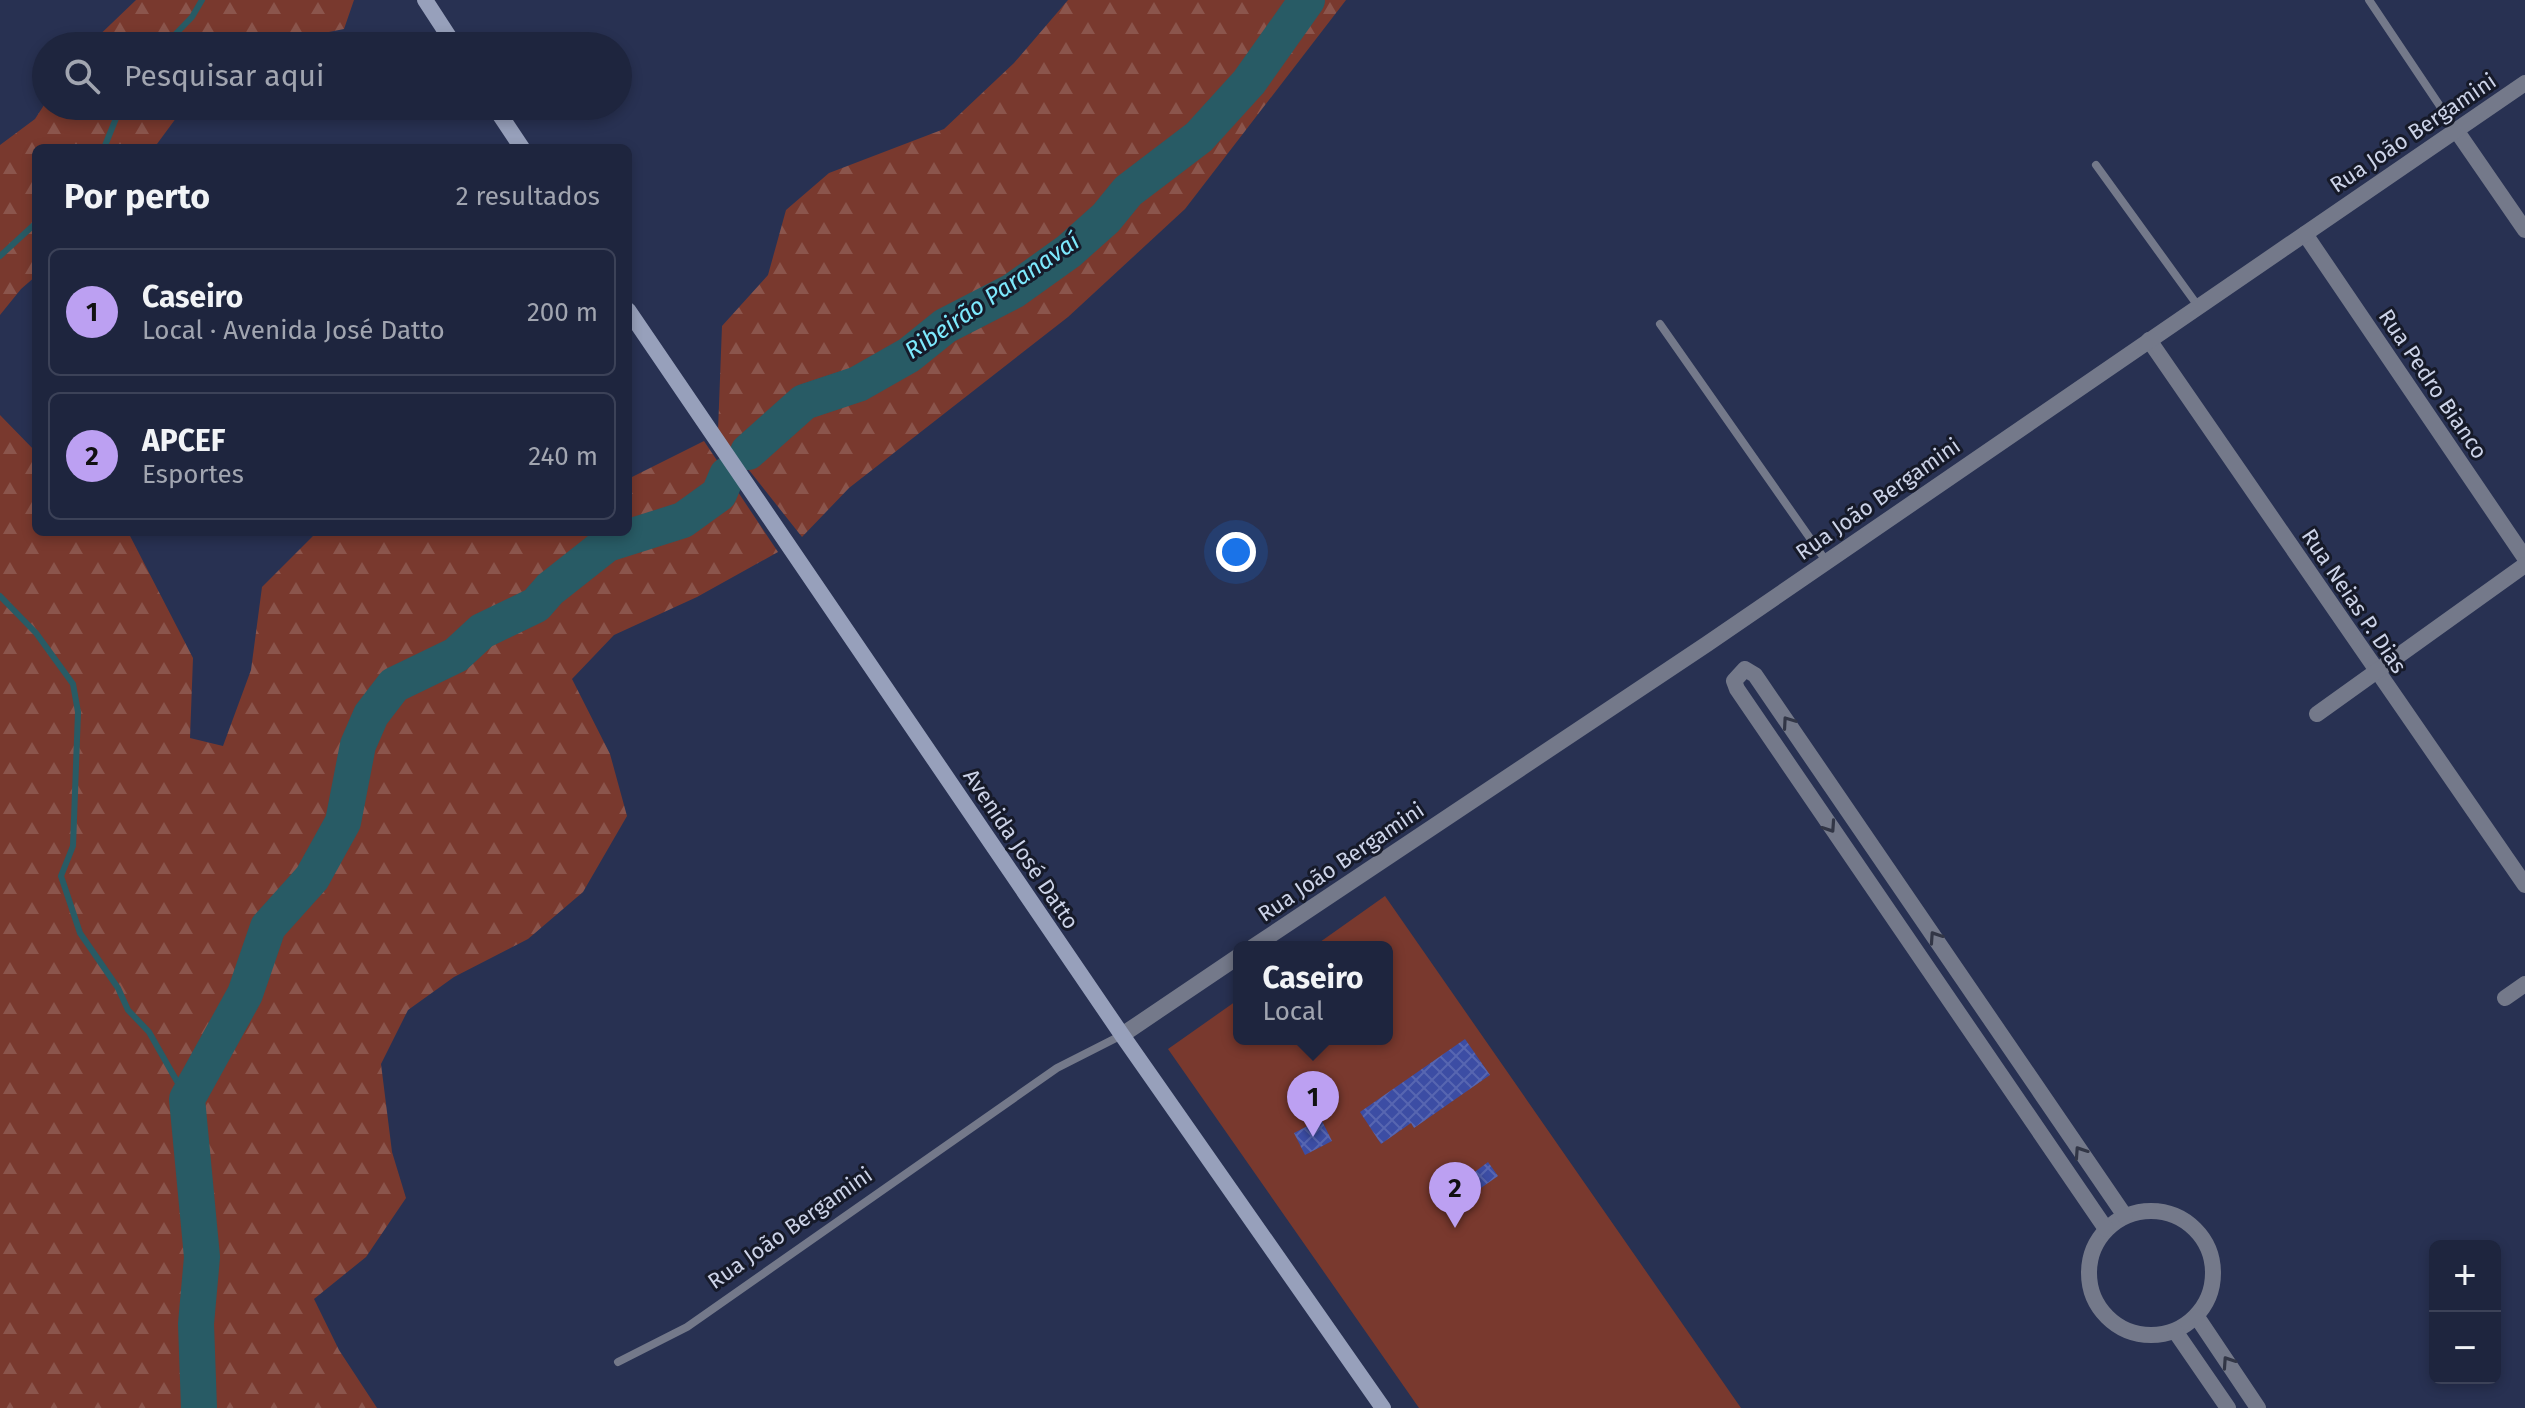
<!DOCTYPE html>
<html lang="pt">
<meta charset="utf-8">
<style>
body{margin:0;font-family:"Fira Sans",sans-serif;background:#262d45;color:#f1f3f6}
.controls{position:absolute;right:24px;bottom:24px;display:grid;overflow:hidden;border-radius:12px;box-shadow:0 4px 12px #0003}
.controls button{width:72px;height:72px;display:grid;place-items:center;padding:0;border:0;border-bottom:2px solid #3c4258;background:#1e253e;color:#f1f3f6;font:40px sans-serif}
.you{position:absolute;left:1236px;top:552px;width:28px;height:28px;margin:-20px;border:6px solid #fff;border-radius:50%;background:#1a73e8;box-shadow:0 0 0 12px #1a73e833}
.badge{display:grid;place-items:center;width:52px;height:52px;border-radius:50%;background:#bca0f2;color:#111;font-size:26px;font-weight:700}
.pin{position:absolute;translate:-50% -66px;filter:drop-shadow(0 2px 4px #0008)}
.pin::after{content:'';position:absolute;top:42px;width:28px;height:24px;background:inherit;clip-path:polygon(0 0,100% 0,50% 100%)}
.popup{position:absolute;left:1233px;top:941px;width:160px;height:104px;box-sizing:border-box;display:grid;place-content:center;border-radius:12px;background:#1e253e;filter:drop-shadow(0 2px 6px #0005);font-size:26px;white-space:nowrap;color:#a1a5b0}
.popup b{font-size:30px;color:#f1f3f6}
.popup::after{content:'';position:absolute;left:50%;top:100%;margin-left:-16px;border:16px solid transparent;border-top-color:#1e253e}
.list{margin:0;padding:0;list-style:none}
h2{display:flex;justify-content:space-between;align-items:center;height:104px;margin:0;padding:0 32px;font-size:34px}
h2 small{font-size:26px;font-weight:400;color:#a1a5b0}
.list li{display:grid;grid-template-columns:52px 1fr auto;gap:24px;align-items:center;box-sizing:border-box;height:128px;margin:0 16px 16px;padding:0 16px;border:2px solid #3c4258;border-radius:12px}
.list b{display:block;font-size:30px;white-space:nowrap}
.list p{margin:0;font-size:26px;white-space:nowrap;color:#a1a5b0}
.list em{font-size:26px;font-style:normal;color:#a1a5b0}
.icon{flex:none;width:44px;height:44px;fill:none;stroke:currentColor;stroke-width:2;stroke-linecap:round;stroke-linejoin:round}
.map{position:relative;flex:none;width:2525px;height:1408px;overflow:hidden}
.search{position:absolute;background:#1e253e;box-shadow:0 4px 12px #0003;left:32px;top:32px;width:600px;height:88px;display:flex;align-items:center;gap:20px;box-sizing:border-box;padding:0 28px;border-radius:44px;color:#a1a5b0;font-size:30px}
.panel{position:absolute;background:#1e253e;box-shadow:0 4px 12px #0003;left:32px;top:144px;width:600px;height:392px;border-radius:12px}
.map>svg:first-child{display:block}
.forest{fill:url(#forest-firs)}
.park{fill:#79392e}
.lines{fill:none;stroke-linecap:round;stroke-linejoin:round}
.stream{stroke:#285b65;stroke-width:6}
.river{stroke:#285b65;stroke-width:36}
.building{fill:url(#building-cross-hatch)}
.service{stroke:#74798a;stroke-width:8}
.minor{stroke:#74798a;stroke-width:16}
.secondary{stroke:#97a0bb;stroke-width:16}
.oneway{stroke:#323646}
.labels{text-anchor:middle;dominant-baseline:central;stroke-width:6;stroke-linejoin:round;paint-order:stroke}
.street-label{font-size:22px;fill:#ccd3e8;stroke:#161a29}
.water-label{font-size:24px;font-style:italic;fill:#7de9fd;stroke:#161a29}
</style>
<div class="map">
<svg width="2525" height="1408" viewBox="0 0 2525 1408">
<defs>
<pattern id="forest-firs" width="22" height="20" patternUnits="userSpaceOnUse" patternTransform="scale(2)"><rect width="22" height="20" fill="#79392e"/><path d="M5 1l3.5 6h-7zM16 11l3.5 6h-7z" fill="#8b554c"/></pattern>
<pattern id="building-cross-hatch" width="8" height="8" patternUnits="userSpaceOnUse" patternTransform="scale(2)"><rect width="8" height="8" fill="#3c4da4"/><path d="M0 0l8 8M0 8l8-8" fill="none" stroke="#5766b1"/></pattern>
</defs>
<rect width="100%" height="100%" fill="#283152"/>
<g class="forest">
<polygon points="136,0 354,0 344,29 283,41 238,34 220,46 88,46"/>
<polygon points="1068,0 1346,0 1185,209 1068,317 849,488 802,537 718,431 722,326 768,275 786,210 829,173 944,129 1014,63"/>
<polygon points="46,102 46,106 185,106 154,148 36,148 36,276 21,289 0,315 0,145 35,119"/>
<polygon points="0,415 36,452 36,532 128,532 193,658 190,738 223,746 251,670 262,587 317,532 628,532 628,479 704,441 778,552 697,597 614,635 572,679 610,754 627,816 583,892 528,939 454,977 408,1010 381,1064 392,1152 406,1198 366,1257 314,1299 339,1350 377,1408 0,1408"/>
</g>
<polygon class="park" points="1385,896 1741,1408 1419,1408 1168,1049 1239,999 1239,1039 1387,1039 1387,947 1313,947"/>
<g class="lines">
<g class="stream">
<polyline points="164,46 192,17 202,0"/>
<polyline points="104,148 121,106"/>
<polyline points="0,256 36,223"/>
<polyline points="0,596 36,633 73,684 78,712 73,846 61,876 80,933 118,988 128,1010 149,1032 187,1099"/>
</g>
<g class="river">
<polyline points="748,452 804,402 858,384 909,355 945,326 1013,291 1069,251 1106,218 1128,191 1199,137 1249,82 1307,0"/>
<polyline points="199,1408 196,1324 202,1257 187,1099 245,994 268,927 312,878 343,822 358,745 371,715 394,685 456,655 482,631 536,605 550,589 607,544 683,520 719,494 727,475"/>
</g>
</g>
<g class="building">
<polygon points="1465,1039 1490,1075 1414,1128 1411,1123 1381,1144 1360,1112"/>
<polygon points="1321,1119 1332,1141 1305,1155 1294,1133"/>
<polygon points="1488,1162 1498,1176 1478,1190 1468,1177"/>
</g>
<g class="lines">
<g class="service">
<polyline points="2369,0 2456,130"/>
<polyline points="2096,165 2198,306"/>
<polyline points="1660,324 1826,561"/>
<polyline points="618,1362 687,1327 1057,1068 1122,1035"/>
</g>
<g class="minor">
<polyline points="2456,130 2525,230"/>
<polyline points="2305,234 2525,558"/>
<polyline points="2149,340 2525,885"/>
<polyline points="2317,714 2525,565"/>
<polyline points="1253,947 1707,644 2525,83"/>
<polyline points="2505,998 2525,984"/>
<polyline points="1122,1035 1239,956"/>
<circle cx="2151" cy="1273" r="62"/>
<polyline points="2106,1229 1737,689 1734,681 1745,669 1755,675 2125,1216"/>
<polyline points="2197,1317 2258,1408"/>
<polyline points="2175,1331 2228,1408"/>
</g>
<g class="secondary">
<polyline points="425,0 455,46"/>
<polyline points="494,106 522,148"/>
<polyline points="628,310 1122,1035 1383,1408"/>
</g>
</g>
<defs><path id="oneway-chevron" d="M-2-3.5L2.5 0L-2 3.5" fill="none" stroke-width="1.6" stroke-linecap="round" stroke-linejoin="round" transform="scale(2)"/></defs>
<g class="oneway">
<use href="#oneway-chevron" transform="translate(1788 722) rotate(-125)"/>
<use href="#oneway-chevron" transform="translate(1830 827) rotate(56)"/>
<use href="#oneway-chevron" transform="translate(1935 937) rotate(-124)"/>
<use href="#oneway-chevron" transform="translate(2080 1152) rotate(-124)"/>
<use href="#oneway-chevron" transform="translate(2228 1362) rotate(-124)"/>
</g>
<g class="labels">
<g class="street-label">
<text transform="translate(2413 133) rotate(-34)">Rua João Bergamini</text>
<text transform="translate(2433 384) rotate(56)">Rua Pedro Bianco</text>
<text transform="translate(1878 499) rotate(-35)">Rua João Bergamini</text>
<text transform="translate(2354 601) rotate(56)">Rua Neias P. Dias</text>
<text transform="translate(1021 849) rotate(56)">Avenida José Datto</text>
<text transform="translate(1341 862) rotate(-34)">Rua João Bergamini</text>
<text transform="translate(790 1228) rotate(-35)">Rua João Bergamini</text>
</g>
<g class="water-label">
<text transform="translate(992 296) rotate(-34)">Ribeirão Paranavaí</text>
</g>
</g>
</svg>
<div class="controls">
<button>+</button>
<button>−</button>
</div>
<div class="you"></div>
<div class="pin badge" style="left:1313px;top:1137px">1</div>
<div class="popup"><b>Caseiro</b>Local</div>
<div class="pin badge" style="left:1455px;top:1228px">2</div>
<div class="search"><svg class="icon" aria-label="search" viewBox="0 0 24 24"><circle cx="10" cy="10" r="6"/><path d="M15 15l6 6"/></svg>Pesquisar aqui</div>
<section class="panel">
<h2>Por perto<small>2 resultados</small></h2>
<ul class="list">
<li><span class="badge">1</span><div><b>Caseiro</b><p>Local · Avenida José Datto</p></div><em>200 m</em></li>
<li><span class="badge">2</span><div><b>APCEF</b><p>Esportes</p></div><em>240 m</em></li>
</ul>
</section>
</div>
